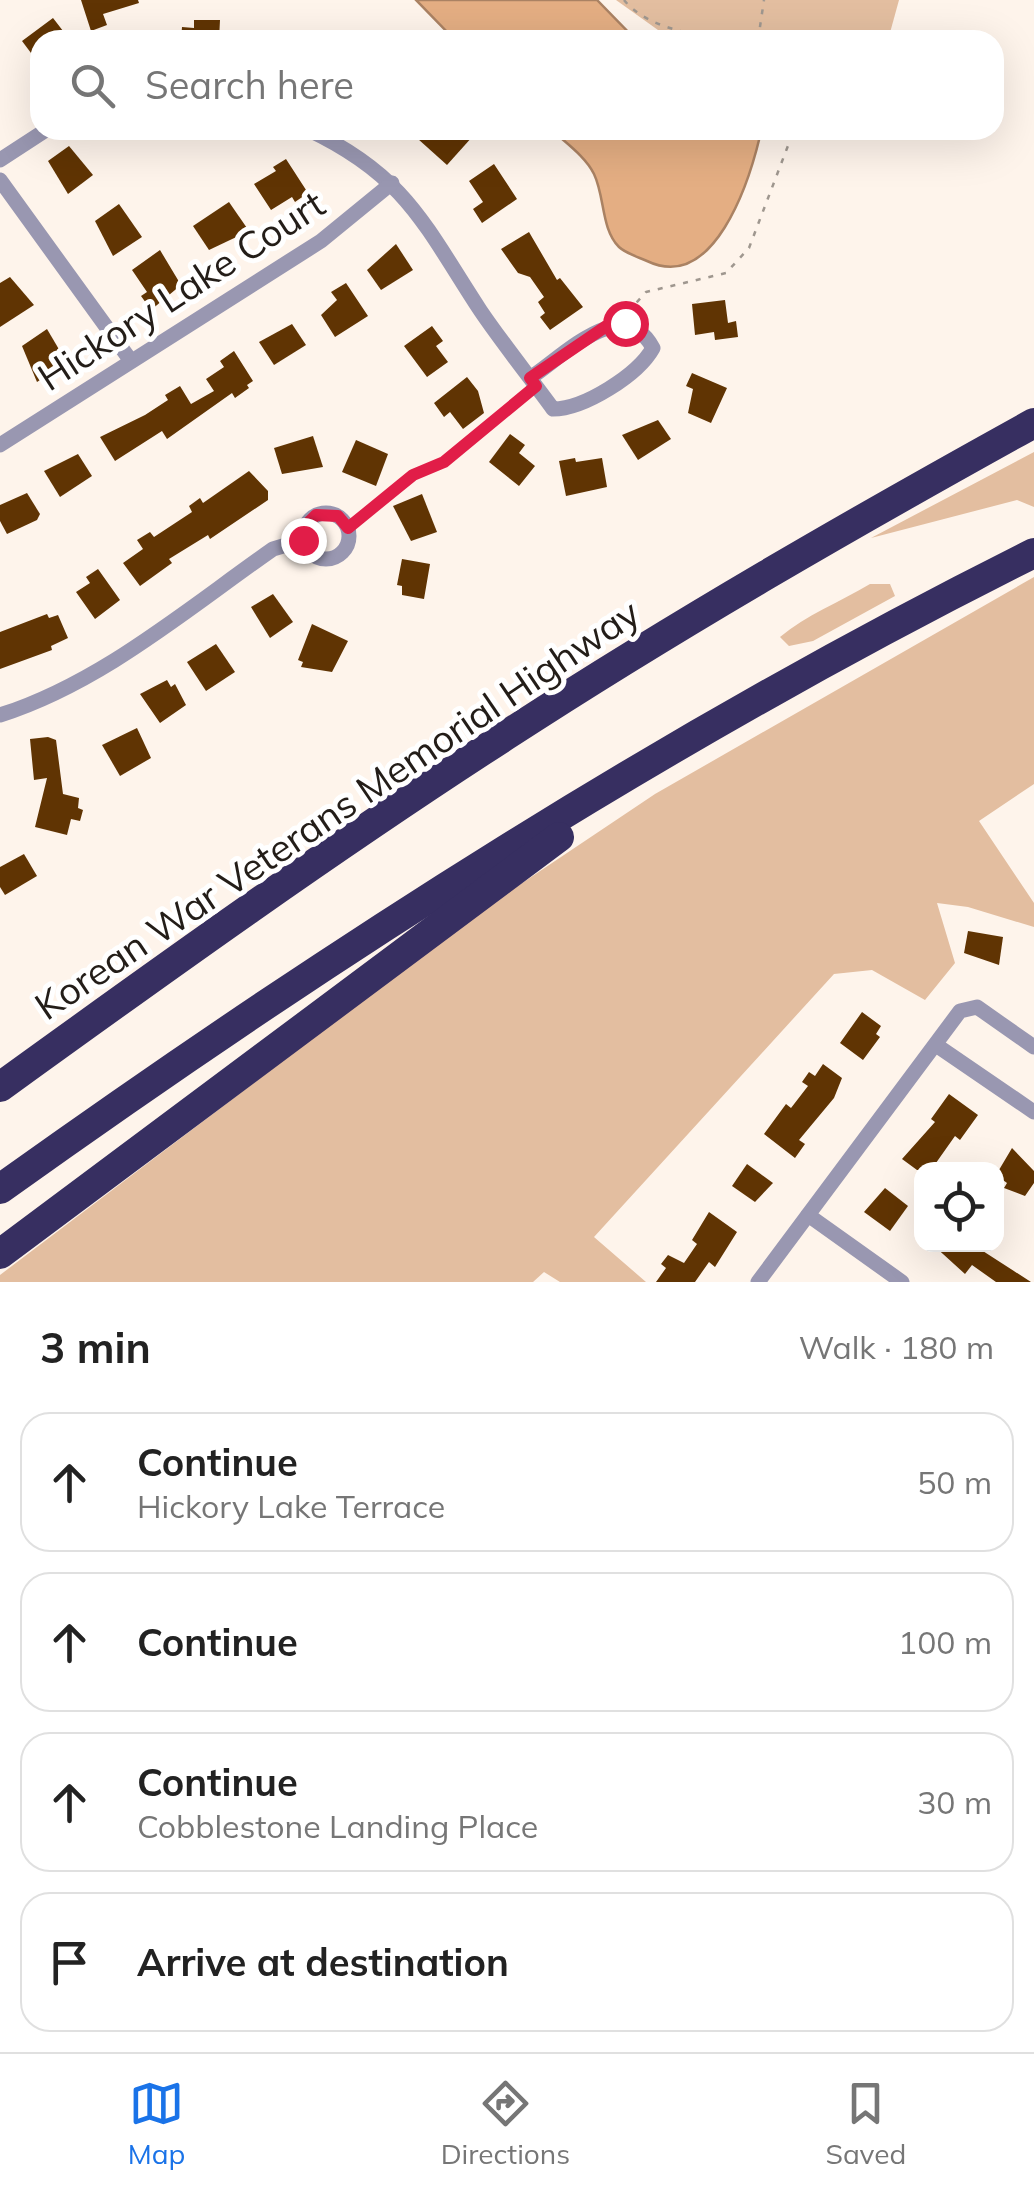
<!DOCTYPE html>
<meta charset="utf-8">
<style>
body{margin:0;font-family:Mulish,sans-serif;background:#f2f2f2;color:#222}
.controls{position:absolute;right:30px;bottom:30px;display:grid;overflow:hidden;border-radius:20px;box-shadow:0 10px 40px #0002}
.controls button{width:90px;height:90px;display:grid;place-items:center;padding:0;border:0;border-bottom:2px solid #e0e0e0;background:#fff;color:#222;font:50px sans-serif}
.stop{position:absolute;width:30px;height:30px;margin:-22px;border:8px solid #e11d48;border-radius:50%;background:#fff}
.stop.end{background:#e11d48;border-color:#fff;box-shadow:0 2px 10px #0008}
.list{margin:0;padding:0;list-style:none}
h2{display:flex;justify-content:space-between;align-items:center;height:130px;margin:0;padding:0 40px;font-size:42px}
h2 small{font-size:32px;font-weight:400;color:#767676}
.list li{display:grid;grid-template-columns:65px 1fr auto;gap:30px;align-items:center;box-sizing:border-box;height:140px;margin:0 20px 20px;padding:0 20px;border:2px solid #e0e0e0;border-radius:30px}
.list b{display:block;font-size:38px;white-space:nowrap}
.list p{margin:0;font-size:32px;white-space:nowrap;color:#767676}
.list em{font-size:32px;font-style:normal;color:#767676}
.icon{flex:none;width:55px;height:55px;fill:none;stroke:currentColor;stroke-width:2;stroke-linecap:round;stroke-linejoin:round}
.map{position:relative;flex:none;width:1034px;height:1282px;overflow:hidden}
.search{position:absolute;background:#fff;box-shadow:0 10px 40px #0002;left:30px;right:30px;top:30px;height:110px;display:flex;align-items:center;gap:25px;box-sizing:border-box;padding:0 35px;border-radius:30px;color:#767676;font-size:38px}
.sheet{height:770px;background:#fff}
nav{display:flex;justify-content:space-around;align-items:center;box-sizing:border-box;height:140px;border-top:2px solid #e0e0e0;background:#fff;font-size:28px;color:#767676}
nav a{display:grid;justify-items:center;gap:5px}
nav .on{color:#1a73e8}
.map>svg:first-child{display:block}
.green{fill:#e3bea0}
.water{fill:#e4ae83;stroke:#aa8263;stroke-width:2.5}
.building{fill:#603403}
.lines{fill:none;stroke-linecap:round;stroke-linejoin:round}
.path{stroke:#9f978f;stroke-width:2.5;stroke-dasharray:5 8;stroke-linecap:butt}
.street{stroke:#9997b1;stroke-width:15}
.highway{stroke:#372f61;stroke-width:30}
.route{stroke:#e11d48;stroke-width:12}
.labels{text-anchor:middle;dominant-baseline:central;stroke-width:10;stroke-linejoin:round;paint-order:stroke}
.street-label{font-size:38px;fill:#231d18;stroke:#fff}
</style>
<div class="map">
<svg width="1034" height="1282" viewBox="0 0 1034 1282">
<rect width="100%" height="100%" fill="#fef4eb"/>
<g class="green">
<polygon points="616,0 899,0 888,40 672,40"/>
<polygon points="1034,452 1034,507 1017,500 871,538"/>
<polygon points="1034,577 1034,784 979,821 1034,903 1034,927 968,907 937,903 955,963 925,1000 872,970 834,974 594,1237 646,1282 560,1282 544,1272 533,1282 0,1282 0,1275 485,908 655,794"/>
<path d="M 870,584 L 890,584 L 895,596 L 813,641 L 789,646 L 780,637 C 806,615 840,602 870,584 Z"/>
</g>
<g class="water">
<polygon points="416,0 597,0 636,40 455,40"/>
<path d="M 552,130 L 760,130 L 760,136 C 749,182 714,293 647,261 C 638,257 625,253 619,247 C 601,229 605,197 594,174 C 586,157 566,143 552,130 Z"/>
</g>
<g class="building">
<polygon points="81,0 138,0 139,3 103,14 107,25 91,31"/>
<polygon points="53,18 70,40 40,40 40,65 22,41"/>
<polygon points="194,20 220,20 219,40 181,40 182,27 194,28"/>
<polygon points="428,130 466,130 473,136 447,165 418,139"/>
<polygon points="69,146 93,175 68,194 48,161"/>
<polygon points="286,159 308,193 295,202 292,197 271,210 254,184 276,171 273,167"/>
<polygon points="494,164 517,199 482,223 473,209 483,202 469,181"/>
<polygon points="229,202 249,231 209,250 193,226"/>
<polygon points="119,204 142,237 113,256 95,221"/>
<polygon points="529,232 557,280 560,278 583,307 550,330 540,317 545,313 538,302 544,297 530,277 518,273 501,249"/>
<polygon points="396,244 413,270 381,290 367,270"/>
<polygon points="160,250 181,285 151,310 141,296 147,292 132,270"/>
<polygon points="10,277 34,305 0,327 0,283"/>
<polygon points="346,283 368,316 335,337 321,315 337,300 331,292"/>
<polygon points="725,300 728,323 736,321 738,337 715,340 714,332 695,335 692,304"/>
<polygon points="292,324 306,345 274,365 259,342"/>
<polygon points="432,326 443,341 436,346 448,362 427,377 404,346"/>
<polygon points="47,329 67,363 37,382 22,346"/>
<polygon points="234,351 253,381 247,385 249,388 235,398 232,393 167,439 162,431 115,461 100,437 145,415 168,400 165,395 180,386 191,404 214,391 206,379 224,367 220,361"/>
<polygon points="692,373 727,388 711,423 688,413 693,389 686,386"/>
<polygon points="467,377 478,391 484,413 463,429 450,412 444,417 434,403"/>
<polygon points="658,420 671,439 638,460 622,435"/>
<polygon points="510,434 525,445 519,453 535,466 519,486 489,462"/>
<polygon points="313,436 323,467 282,474 274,448"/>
<polygon points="356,440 388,454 376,486 342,472"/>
<polygon points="78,454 92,476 60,497 44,471"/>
<polygon points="575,458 576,462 602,458 607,487 566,496 559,461"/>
<polygon points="249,471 268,491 268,500 210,539 208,535 169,559 172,563 140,586 123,563 143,549 137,540 150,532 154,537 192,512 189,506 200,498 203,503"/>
<polygon points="27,493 40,514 37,520 7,534 0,521 0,505"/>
<polygon points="422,494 437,532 411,541 393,506"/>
<polygon points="402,559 430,564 424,599 402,595 402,586 397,585"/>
<polygon points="98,569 120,600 95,619 76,592 90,583 86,577"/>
<polygon points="273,594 293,622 270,638 251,607"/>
<polygon points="47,614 49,618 58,615 68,638 51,646 52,650 0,669 0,632"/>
<polygon points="312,624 348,641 332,672 301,667 303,662 298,660"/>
<polygon points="216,644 235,672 206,691 187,662"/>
<polygon points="167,680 171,687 175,684 186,705 160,723 140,694"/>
<polygon points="137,728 151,758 120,776 102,745"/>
<polygon points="48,737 56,740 63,794 79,798 78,808 83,810 80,821 71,819 67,835 35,827 47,778 34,780 30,739"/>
<polygon points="24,854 37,876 5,895 0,887 0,867"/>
<polygon points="968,931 1003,937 999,965 964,953"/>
<polygon points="862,1012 881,1026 876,1034 880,1037 863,1060 840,1043"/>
<polygon points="823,1064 842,1078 834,1098 799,1140 805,1144 795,1158 764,1134 786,1104 791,1108 808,1086 802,1082 809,1072 815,1076"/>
<polygon points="949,1094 978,1115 960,1140 955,1136 931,1170 917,1170 902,1159 935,1122 931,1119"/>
<polygon points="1012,1148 1034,1171 1034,1183 1025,1196 1004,1188 1007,1183 996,1175"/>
<polygon points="747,1164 773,1183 755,1202 732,1186"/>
<polygon points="885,1188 908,1206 890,1231 864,1212"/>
<polygon points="709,1212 737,1232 715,1267 709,1262 695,1282 656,1282 666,1268 661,1264 668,1255 684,1263 697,1244 692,1240"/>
<polygon points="932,1244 972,1244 1031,1282 996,1282 972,1265 965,1274"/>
</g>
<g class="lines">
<g class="path">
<path d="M 624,0 C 647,28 692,34 725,40"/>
<polyline points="758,40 764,0"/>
<polyline points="628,312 646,292 726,273 749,248 794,130"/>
<polyline points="348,528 413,475 445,462 525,395"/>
</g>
<g class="street">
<path d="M 309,130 C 406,176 425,226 480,310 C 503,344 529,376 553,409 C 584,409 638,375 653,348 C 623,293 565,355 530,378"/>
<polyline points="0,160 46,130"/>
<polyline points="0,180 131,361"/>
<polyline points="0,445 321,241 392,183"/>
<circle cx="326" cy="536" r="23"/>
<path d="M 0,715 C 101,683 187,609 273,549 L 303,540"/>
<polyline points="936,1045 1034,1112"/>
<polyline points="808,1215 902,1282"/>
<polyline points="758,1282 960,1011 977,1007 1034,1047"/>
</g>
<g class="highway">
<path d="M 0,1087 C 166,967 333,847 505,736 C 677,624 855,522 1034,423"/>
<path d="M 0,1189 C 330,953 671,734 1034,553"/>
<polyline points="0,1254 559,837"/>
</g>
</g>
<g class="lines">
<polyline class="route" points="303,540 306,525 316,515 338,516 348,528 413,475 444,462 536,386 530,378 605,327 625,323"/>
</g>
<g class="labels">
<g class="street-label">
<text transform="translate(181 290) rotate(-33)">Hickory Lake Court</text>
<text transform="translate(337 809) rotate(-34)">Korean War Veterans Memorial Highway</text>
</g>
</g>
</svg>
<div class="controls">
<button><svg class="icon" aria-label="locate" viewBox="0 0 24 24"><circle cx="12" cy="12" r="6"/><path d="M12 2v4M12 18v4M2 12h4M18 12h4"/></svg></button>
</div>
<div class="stop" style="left:625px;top:323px"></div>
<div class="stop end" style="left:303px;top:540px"></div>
<div class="search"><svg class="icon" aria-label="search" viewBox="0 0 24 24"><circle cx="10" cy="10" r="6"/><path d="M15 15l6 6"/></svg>Search here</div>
</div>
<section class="sheet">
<h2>3 min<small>Walk · 180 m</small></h2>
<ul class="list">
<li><svg class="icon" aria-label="ahead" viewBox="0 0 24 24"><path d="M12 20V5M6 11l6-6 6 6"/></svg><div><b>Continue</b><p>Hickory Lake Terrace</p></div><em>50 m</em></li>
<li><svg class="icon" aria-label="ahead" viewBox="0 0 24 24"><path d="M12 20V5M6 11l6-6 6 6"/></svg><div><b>Continue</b></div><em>100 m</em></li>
<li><svg class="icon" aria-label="ahead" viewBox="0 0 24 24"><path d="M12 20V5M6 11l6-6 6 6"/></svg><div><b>Continue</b><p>Cobblestone Landing Place</p></div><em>30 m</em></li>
<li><svg class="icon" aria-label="arrive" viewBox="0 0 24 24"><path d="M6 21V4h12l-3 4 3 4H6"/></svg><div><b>Arrive at destination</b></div></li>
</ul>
</section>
<nav>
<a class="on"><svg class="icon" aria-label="map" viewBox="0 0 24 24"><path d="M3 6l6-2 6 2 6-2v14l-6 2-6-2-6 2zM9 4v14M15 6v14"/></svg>Map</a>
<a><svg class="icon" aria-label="directions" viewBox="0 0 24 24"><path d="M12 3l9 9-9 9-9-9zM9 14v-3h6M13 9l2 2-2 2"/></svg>Directions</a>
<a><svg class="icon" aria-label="saved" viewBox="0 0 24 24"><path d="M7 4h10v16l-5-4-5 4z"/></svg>Saved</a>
</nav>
